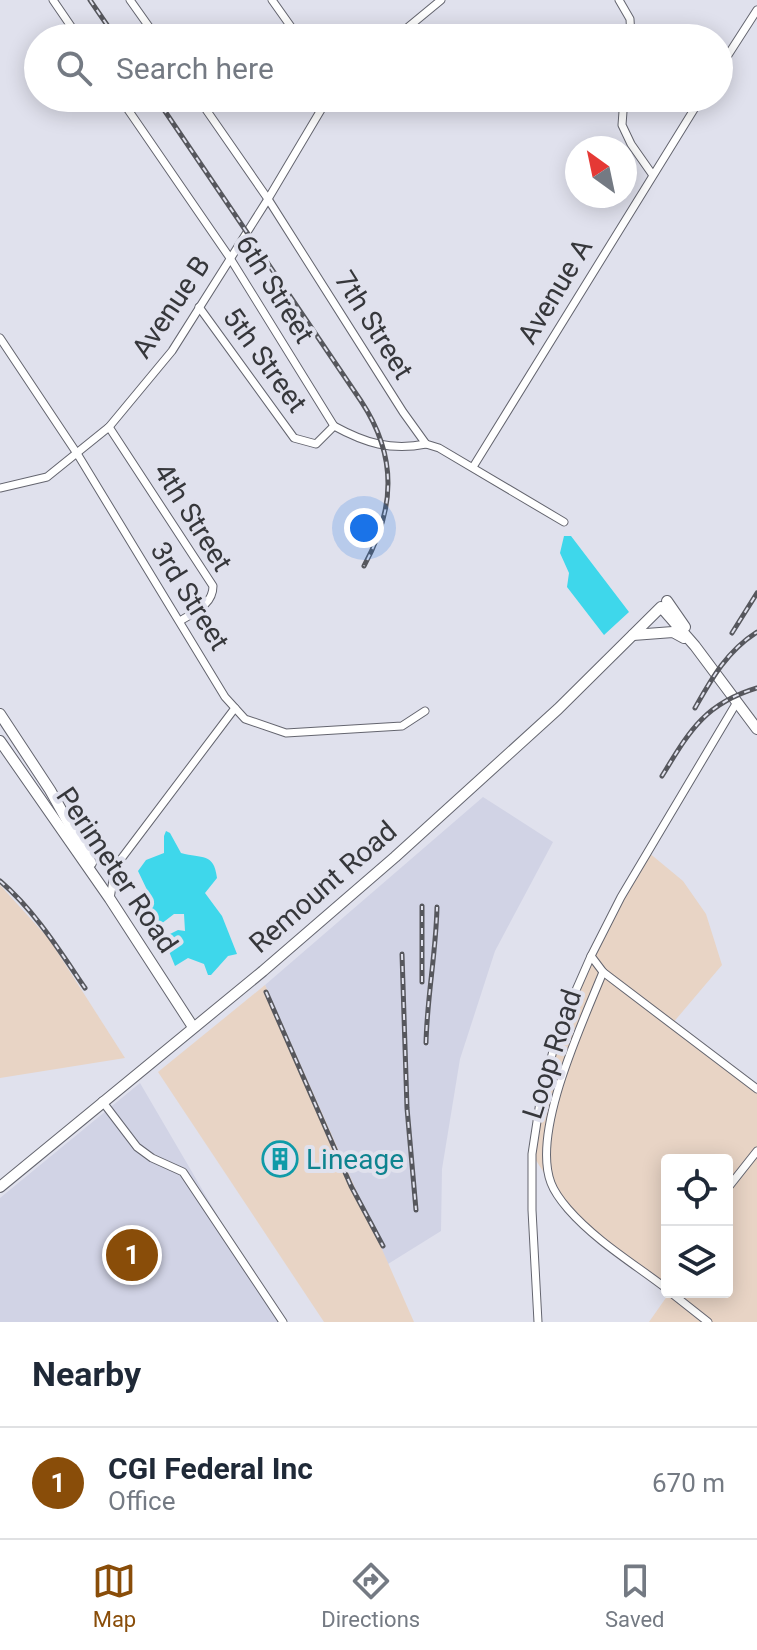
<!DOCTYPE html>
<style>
body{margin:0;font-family:Roboto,sans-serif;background:#f6f6f7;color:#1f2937}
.controls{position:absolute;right:24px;bottom:24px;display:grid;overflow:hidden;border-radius:8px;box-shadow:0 4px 20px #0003}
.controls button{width:72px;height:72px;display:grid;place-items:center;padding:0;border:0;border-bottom:2px solid #e0e1e3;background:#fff;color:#1f2937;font:40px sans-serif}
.compass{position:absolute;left:565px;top:136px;width:72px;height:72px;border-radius:50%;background:#fff;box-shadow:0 4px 20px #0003;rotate:327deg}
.you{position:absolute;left:364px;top:528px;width:28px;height:28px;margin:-20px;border:6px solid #fff;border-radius:50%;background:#1a73e8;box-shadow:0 0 0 12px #1a73e833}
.badge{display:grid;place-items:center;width:52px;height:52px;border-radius:50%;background:#894d09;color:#fff;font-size:26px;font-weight:700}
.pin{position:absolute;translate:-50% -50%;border:4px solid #fff;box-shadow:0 2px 8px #0006}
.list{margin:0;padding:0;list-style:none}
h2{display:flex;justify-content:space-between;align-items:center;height:104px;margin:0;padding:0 32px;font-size:34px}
h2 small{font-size:26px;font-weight:400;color:#747a83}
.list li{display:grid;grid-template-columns:52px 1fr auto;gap:24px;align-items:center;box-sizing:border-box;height:112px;padding:0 32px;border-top:2px solid #e0e1e3}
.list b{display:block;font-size:30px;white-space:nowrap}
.list p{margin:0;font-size:26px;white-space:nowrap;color:#747a83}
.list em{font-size:26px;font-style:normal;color:#747a83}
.icon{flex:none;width:44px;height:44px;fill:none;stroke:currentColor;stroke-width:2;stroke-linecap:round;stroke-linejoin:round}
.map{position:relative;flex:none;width:757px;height:1322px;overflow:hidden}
.search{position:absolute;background:#fff;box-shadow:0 4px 20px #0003;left:24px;right:24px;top:24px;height:88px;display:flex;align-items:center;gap:20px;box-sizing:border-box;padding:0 28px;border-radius:44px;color:#747a83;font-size:30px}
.sheet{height:216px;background:#fff}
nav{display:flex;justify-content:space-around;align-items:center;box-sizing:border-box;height:112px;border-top:2px solid #e0e1e3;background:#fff;font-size:22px;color:#747a83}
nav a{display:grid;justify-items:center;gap:4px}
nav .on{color:#894d09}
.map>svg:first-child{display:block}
.built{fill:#d1d3e5}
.industrial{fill:#e8d4c5}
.water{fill:#3ed7eb}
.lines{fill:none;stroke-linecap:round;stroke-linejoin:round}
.street-casing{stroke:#64656f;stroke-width:9}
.secondary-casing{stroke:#64656f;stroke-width:12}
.street{stroke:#fff;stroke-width:7}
.secondary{stroke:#fff;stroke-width:10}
.rail-casing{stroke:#56575d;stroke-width:5}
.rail{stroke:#e0e1ed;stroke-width:2;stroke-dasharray:6;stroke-linecap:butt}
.labels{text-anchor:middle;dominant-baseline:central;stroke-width:8;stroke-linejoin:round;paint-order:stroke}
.street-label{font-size:28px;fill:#36373b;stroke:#e0e1ed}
.culture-label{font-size:28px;fill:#0d838f;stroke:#e0e1ed;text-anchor:start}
</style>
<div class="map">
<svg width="757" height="1322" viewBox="0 0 757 1322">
<rect width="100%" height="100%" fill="#e0e1ed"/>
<g class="built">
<polygon points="483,797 553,842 495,951 460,1059 442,1169 441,1231 388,1264 265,985"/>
<polygon points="140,1083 254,1278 283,1322 0,1322 0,1198"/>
</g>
<g class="industrial">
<polygon points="648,852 683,881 706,914 722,965 672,1024 757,1089 757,1322 649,1322 670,1292 727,1292 727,1160 667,1160 667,1289 565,1206 532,1154 558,1031 591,956"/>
<polygon points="0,885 49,939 125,1058 0,1078"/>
<polygon points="265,985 330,1131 414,1322 324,1322 158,1072"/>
</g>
<g class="water">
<polygon points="564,536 571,536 629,612 604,635 567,587 569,573 560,553"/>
<path d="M 166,831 L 170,833 L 181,853 C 202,859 214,852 217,878 L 205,893 L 222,916 L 237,954 L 228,956 L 211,975 L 208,975 L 204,964 L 188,958 L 175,966 L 168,949 L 172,941 L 170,934 L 178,930 L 185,931 L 184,914 L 174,914 L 161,924 L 153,917 L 149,894 L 138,871 L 146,860 L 164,853 L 164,836 Z"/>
</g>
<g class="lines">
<defs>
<g id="street">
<polyline points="53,0 79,38"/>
<polyline points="130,0 157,38"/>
<polyline points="272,0 299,38"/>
<polyline points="619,0 630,19 631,38"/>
<polyline points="395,38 441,0"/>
<polyline points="719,69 757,10"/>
<path d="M 120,98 L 230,258 L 334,426 C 365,443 391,451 426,444"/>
<polyline points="198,98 268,199 403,412 426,444 439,448 564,522"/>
<polyline points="624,98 622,125 631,144 652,174"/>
<polyline points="199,307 294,438 316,444 334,426"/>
<polyline points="0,338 78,455 225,697 245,719 286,733 402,726 425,711"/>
<path d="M 109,427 L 213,586 C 213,605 194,612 180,621"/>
<polyline points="473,467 701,98"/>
<polyline points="0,488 47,477 109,427 172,351 268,199 328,98"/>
<polyline points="110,899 115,867 235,708"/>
<polyline points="603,972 757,1089"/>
<polyline points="102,1101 137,1147 152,1158 183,1172 283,1322"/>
<polyline points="727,1189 757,1151"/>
<path d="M 667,1289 C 633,1263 596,1241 568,1209 C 562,1202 554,1191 551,1183 C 531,1131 583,1022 603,972 L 591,956 L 621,897 L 737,702"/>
<polyline points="670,1292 708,1322"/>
<polyline points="538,1322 532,1210 532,1154 540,1102 558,1031 591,956"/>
</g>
<g id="secondary">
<polyline points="667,601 685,627"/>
<polyline points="633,635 673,632 684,638"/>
<polyline points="0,714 50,790 91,863"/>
<polyline points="0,741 110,899 193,1027"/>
<polyline points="0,1187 263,971 395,857 558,709 661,607 695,646 757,729"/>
</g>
</defs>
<use href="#street" class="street-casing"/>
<use href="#secondary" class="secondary-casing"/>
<use href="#street" class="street"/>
<use href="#secondary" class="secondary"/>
<defs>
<g id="rail">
<polyline points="90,0 116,38"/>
<path d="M 156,98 L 361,401 C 398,457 395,509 364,566"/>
<polyline points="732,633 757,593"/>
<path d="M 695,708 C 712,678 727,651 757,632"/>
<path d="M 662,776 C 689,732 704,704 757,688"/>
<path d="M 0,881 C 35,911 59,950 85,988"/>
<polyline points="402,954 407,1108 416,1210"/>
<polyline points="422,982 422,906"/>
<polyline points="266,992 351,1186 383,1246"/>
<path d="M 426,1043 C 427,997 436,953 437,907"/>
</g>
</defs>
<use href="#rail" class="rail-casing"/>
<use href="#rail" class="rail"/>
</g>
<defs>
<symbol id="building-ring" viewBox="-11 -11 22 22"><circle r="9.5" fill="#e0e1ed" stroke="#0f9aa8" stroke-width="1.5"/><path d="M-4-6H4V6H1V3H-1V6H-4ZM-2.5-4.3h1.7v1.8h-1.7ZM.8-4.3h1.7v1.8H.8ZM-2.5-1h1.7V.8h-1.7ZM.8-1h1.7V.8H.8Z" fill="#0f9aa8"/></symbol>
</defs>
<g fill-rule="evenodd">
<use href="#building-ring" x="260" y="1139" width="40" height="40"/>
</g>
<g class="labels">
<g class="street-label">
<text transform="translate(275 289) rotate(58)">6th Street</text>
<text transform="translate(555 291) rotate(-59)">Avenue A</text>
<text transform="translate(171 307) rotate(-56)">Avenue B</text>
<text transform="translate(374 325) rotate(58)">7th Street</text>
<text transform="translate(265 360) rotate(54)">5th Street</text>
<text transform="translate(193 517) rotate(58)">4th Street</text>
<text transform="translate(190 596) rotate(58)">3rd Street</text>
<text transform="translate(117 870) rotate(56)">Perimeter Road</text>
<text transform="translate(323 887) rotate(-41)">Remount Road</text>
<text transform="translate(552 1054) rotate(-72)">Loop Road</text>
</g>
<g class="culture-label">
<text x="306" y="1159">Lineage</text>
</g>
</g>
</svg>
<div class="controls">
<button><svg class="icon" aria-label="locate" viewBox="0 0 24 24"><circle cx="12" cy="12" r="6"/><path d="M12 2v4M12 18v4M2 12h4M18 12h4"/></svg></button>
<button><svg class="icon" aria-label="layers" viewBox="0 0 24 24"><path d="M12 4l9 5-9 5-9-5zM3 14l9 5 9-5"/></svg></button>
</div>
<svg class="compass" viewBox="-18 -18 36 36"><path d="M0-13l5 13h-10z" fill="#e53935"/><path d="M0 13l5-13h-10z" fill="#747a83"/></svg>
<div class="you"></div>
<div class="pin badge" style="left:132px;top:1255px">1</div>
<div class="search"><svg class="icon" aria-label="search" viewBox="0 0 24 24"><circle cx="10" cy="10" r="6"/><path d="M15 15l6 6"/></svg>Search here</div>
</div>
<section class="sheet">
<h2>Nearby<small></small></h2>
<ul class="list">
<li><span class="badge">1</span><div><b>CGI Federal Inc</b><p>Office</p></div><em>670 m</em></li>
</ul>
</section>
<nav>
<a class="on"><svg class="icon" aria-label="map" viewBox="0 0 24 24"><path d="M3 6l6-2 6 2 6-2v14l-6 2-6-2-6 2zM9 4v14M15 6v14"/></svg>Map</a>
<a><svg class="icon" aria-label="directions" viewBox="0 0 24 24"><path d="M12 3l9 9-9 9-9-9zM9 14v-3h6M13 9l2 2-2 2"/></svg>Directions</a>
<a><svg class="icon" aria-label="saved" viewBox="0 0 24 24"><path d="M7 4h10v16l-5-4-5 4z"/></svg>Saved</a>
</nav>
